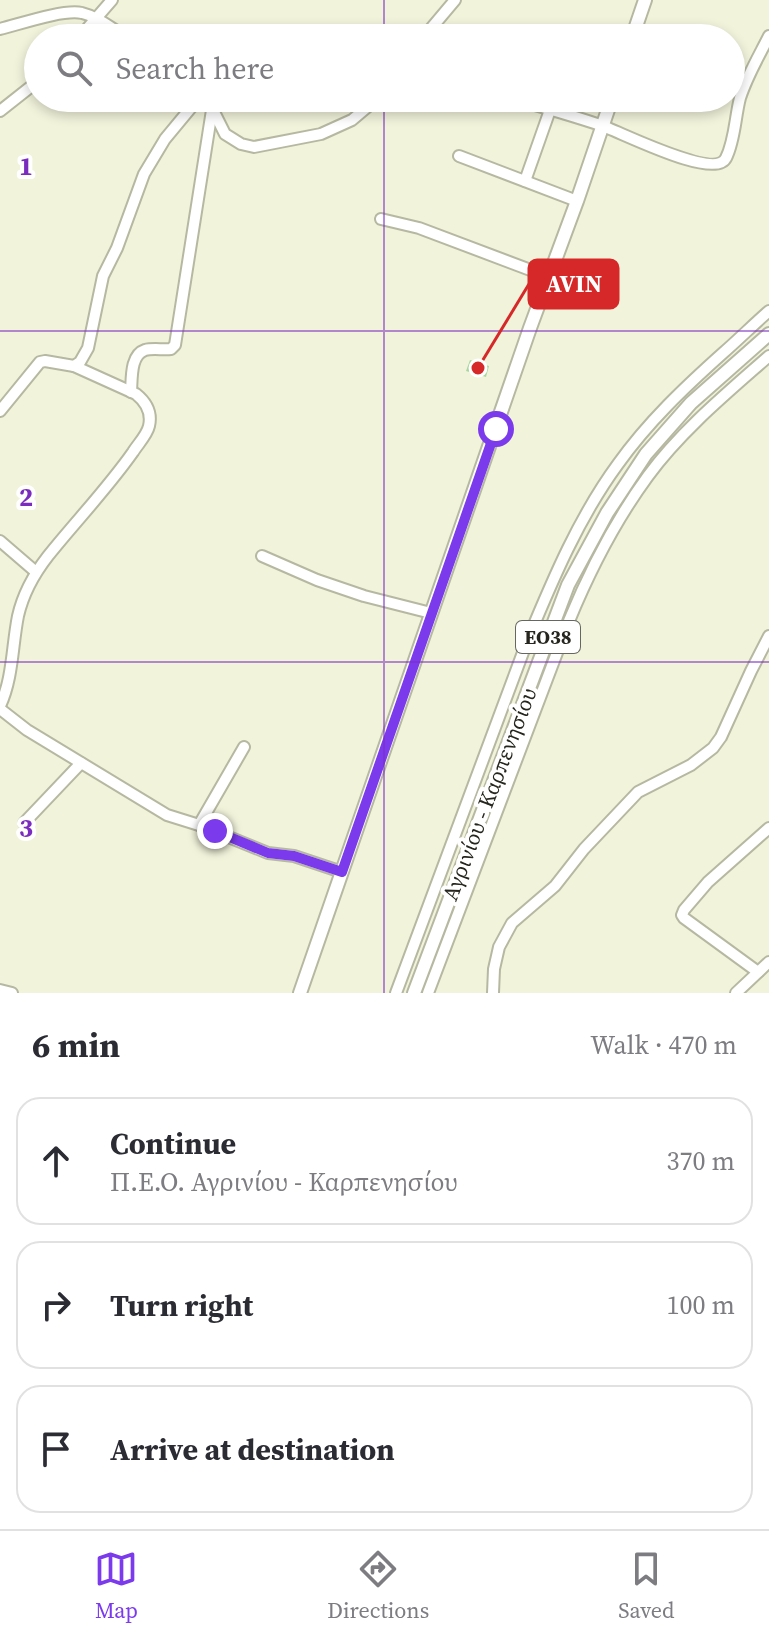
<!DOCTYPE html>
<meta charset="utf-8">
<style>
body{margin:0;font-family:"Source Serif 4",serif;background:#f7f7f7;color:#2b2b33}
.stop{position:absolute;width:24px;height:24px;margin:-18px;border:6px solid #7c3aed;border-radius:50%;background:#fff}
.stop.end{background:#7c3aed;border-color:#fff;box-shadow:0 2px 8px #0008}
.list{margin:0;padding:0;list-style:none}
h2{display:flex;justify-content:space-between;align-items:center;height:104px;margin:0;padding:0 32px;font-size:34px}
h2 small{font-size:26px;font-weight:400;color:#7c7c81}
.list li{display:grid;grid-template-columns:52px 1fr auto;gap:24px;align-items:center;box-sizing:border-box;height:128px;margin:0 16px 16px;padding:0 16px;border:2px solid #e1e1e2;border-radius:24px}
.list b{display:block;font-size:30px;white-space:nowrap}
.list p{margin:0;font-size:26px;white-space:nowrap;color:#7c7c81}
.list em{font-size:26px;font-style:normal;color:#7c7c81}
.icon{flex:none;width:44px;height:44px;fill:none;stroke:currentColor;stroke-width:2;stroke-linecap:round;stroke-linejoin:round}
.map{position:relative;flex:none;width:769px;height:993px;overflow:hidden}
.search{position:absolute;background:#fff;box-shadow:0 4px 12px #0003;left:24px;right:24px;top:24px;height:88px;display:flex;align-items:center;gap:20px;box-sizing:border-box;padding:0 28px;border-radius:44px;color:#7c7c81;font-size:30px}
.sheet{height:536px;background:#fff}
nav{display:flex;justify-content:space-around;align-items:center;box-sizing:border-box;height:112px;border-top:2px solid #e1e1e2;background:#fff;font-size:22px;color:#7c7c81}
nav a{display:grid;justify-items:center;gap:4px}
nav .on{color:#7c3aed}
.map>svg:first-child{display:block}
.building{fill:#aad7a1}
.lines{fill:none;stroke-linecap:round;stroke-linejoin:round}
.minor-casing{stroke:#b7b8a1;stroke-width:14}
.major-casing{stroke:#b7b8a1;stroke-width:16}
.minor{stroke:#fff;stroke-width:10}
.major{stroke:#fff;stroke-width:12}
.route{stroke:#7c3aed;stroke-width:10}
.grid{fill:none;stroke:#7b2cbf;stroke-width:2;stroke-opacity:0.55}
.labels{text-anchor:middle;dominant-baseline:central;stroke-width:8;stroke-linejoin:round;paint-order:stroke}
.shield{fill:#fff;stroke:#676762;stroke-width:2}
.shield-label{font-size:20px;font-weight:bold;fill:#26261e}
.street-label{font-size:22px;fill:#26261e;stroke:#fff}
.grid-label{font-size:26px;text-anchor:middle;font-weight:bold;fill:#7b2cbf;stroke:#fff;stroke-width:8;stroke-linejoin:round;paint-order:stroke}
.leader{fill:none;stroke:#d62828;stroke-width:3}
.callout-dot{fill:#d62828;stroke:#fff;stroke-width:3}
.callout{fill:#d62828;stroke:#d62828;stroke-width:3}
.callout-label{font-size:24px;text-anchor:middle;font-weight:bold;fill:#fff}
</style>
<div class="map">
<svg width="769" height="993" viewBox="0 0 769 993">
<rect width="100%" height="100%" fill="#f2f3db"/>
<polygon class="building" points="470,360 489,366 486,377 466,371"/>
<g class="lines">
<defs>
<g id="minor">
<path d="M 0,29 C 20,24 63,9 82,13 C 99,17 113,30 128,38"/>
<polyline points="79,38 112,0"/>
<polyline points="423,38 455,0"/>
<polyline points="207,98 225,134 241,144 254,147 321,134 352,120 378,98"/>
<path d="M 511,98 C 541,107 571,115 600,125 C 619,131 715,181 726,158 C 735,140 735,117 740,98 C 747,76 759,56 769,36"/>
<polyline points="0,111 38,81"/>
<polyline points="459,156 577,201"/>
<polyline points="525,181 550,110"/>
<polyline points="381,219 419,228 549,277"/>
<path d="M 131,392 C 132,379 130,355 145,350 C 152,348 164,350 171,349 L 175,345 L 212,110"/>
<polyline points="0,411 40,362 45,361 74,366 80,362 88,348 103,276 117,248 144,174 165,139 199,98"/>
<polyline points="0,541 36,572"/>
<polyline points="262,556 317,580 364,596 431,613"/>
<path d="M 0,706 C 13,678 12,646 18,616 C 23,594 34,574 48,556 C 76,521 107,489 133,452 C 138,444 147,435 149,426 C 152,413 146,402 136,394 L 74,366"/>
<polyline points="0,709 27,730 167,815 199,825 268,853 294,856 342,872"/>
<polyline points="24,823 81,763"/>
<polyline points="199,825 244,747"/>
<polyline points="758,972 684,918 682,915 684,910 708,882 769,828"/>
<polyline points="0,990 12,993"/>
<path d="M 396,993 L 528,639 C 553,579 579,517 618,464 C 648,422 685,387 723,353 C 739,339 753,325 769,311"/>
<path d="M 428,993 L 569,621 C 590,570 615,521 648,476 C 681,431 727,393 769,356"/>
<polyline points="493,993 494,969 499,947 512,923 555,886 584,849 638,792 691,765 713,748 721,737 751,671 769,636"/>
<polyline points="736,993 769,962"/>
</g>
<g id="major">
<polyline points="632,38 645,0"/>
<polyline points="300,993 530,328 577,201 612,98"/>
<polyline points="414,993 568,585 607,513 646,454 691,403 769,334"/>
</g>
</defs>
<use href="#minor" class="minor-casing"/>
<use href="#major" class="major-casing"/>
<use href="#minor" class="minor"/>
<use href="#major" class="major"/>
</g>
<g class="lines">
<polyline class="route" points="215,831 268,853 294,856 342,872 496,429"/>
</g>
<path class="grid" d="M 384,0 L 384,38M 384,98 L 384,993M 0,331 L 769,331M 0,662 L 769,662"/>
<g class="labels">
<rect class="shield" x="516" y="621" width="64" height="32" rx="6"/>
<g class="shield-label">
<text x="548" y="637">ΕΟ38</text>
</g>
<g class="street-label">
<text transform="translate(489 794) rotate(-69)">Αγρινίου - Καρπενησίου</text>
</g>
</g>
<g class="grid-label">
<text x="26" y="175">1</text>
<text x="26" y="506">2</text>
<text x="26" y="837">3</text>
</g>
<path class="leader" d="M478 368L529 284"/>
<circle class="callout-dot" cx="478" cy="368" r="8"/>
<rect class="callout" x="529" y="260" width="89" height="48" rx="8"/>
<g class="callout-label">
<text x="574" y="292">AVIN</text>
</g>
</svg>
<div class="stop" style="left:496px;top:429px"></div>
<div class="stop end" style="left:215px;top:831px"></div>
<div class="search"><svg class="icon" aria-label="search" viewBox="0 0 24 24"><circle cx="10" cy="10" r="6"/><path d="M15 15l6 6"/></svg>Search here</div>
</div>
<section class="sheet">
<h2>6 min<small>Walk · 470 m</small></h2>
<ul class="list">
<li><svg class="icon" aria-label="ahead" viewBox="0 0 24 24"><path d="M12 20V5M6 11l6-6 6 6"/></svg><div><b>Continue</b><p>Π.Ε.Ο. Αγρινίου - Καρπενησίου</p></div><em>370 m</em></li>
<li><svg class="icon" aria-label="right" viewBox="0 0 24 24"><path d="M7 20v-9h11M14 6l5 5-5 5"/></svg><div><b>Turn right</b></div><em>100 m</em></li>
<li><svg class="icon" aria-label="arrive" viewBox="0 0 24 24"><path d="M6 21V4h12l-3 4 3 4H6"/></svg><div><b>Arrive at destination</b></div></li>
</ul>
</section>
<nav>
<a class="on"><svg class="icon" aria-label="map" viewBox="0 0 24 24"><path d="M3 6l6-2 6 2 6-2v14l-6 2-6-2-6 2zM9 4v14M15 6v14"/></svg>Map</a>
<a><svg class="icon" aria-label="directions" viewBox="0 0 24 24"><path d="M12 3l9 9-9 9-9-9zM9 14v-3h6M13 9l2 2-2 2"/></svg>Directions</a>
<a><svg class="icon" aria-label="saved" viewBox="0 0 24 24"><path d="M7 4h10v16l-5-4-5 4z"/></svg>Saved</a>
</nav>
